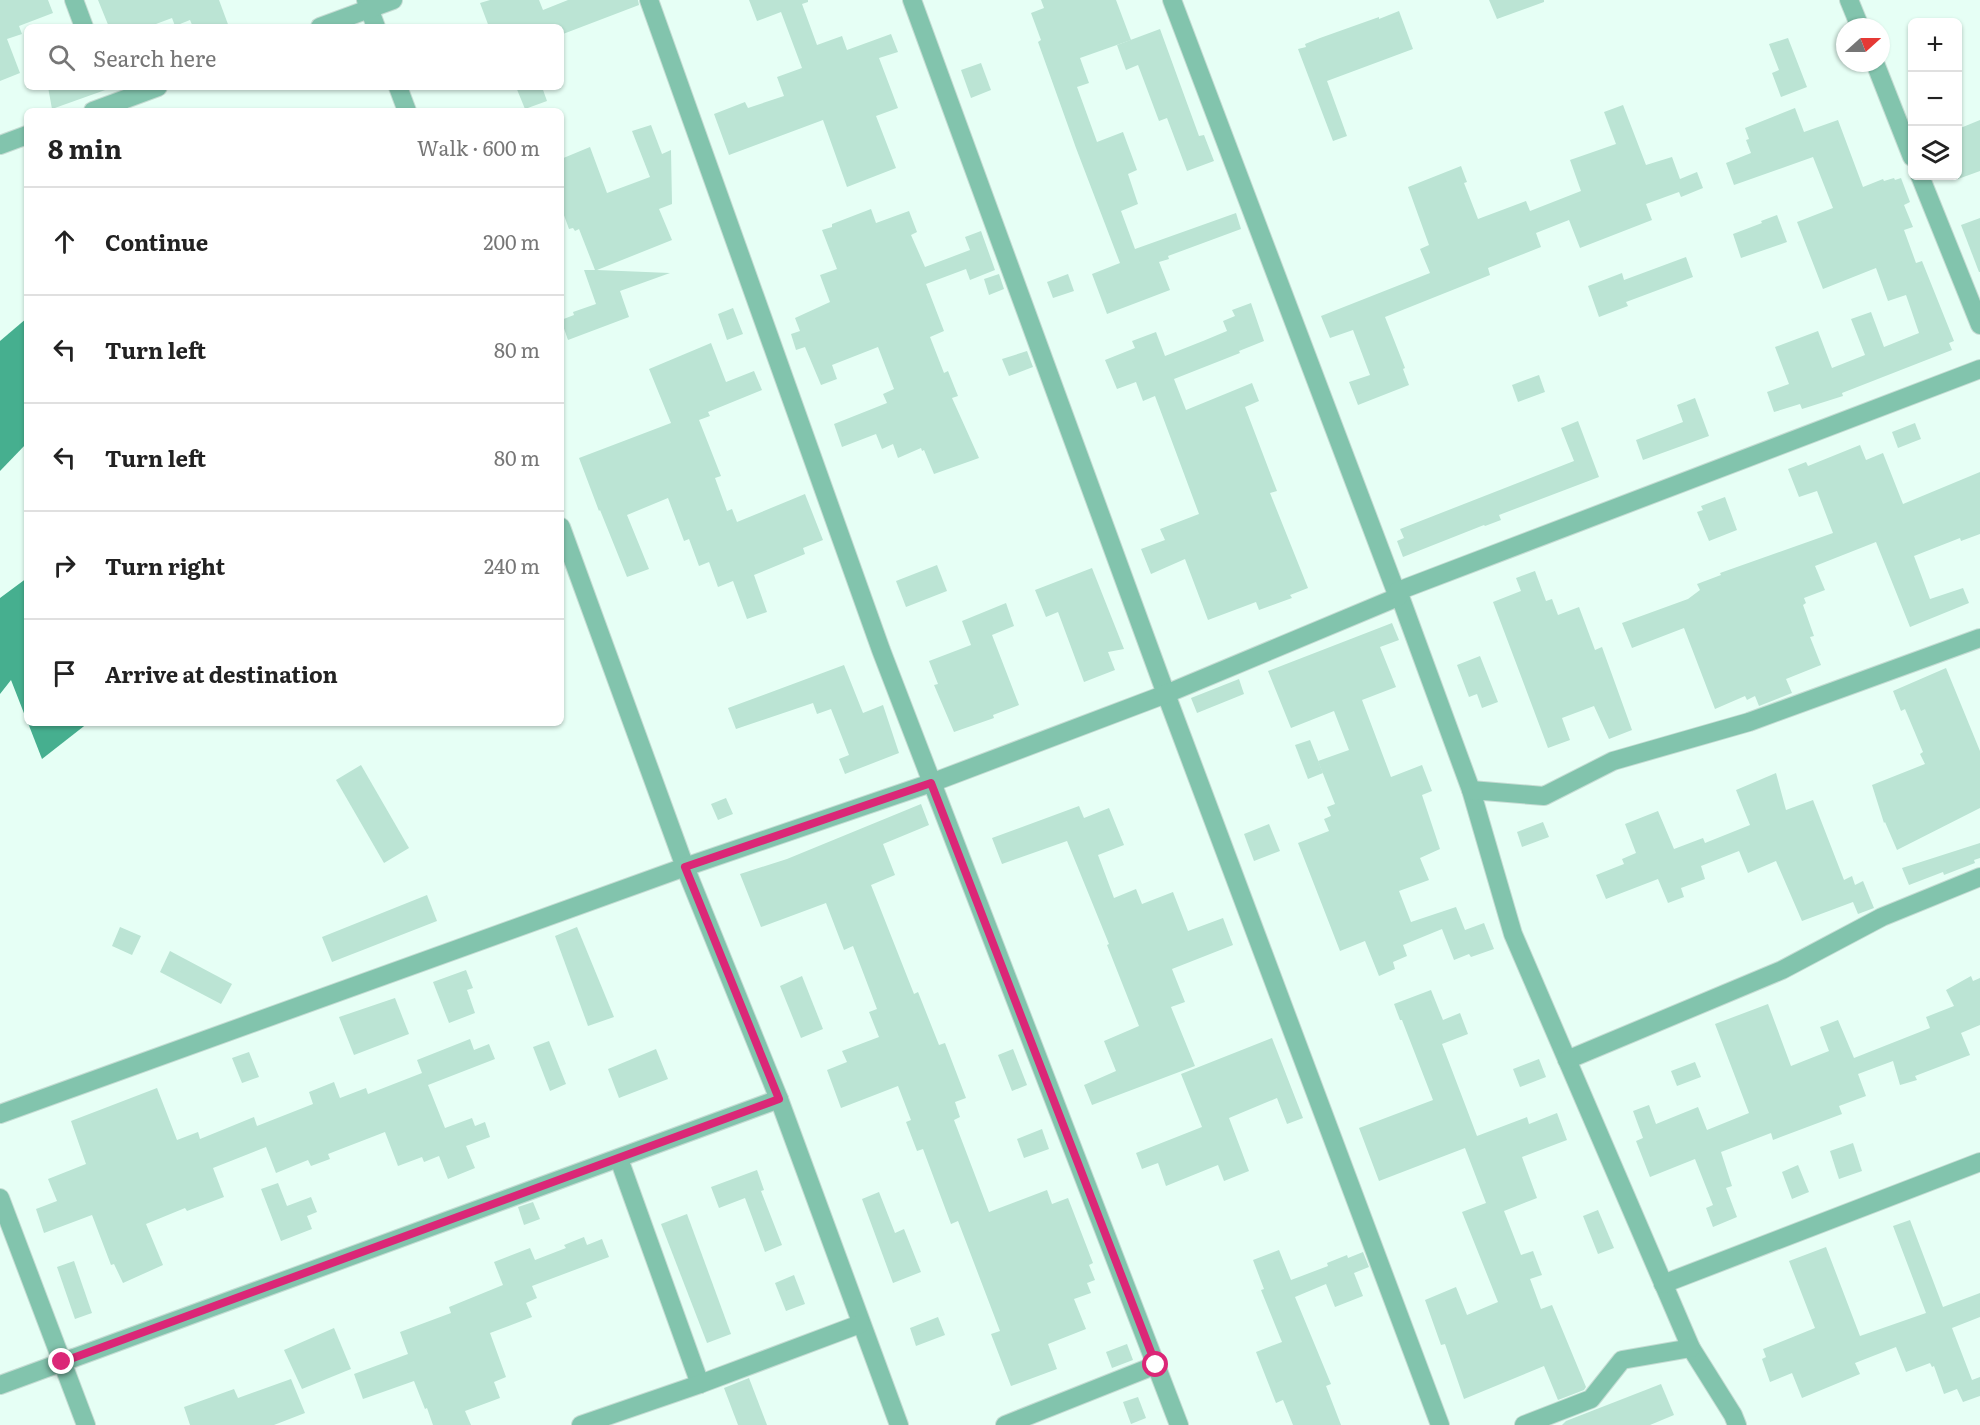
<!DOCTYPE html>
<meta charset="utf-8">
<style>
body{margin:0;font-family:Literata,serif;background:#f2f2f2;color:#222}
.controls{position:absolute;right:18px;top:18px;display:grid;overflow:hidden;border-radius:9px;box-shadow:0 2px 4px #0004}
.controls button{width:54px;height:54px;display:grid;place-items:center;padding:0;border:0;border-bottom:2px solid #e0e0e0;background:#fff;color:#222;font:30px sans-serif}
.compass{position:absolute;left:1836px;top:18px;width:54px;height:54px;border-radius:50%;background:#fff;box-shadow:0 2px 4px #0004;rotate:69deg}
.stop{position:absolute;width:18px;height:18px;margin:-14px;border:4px solid #db2777;border-radius:50%;background:#fff}
.stop.end{background:#db2777;border-color:#fff;box-shadow:0 2px 6px #0008}
.list{margin:0;padding:0;list-style:none}
h2{display:flex;justify-content:space-between;align-items:center;height:78px;margin:0;padding:0 24px;font-size:26px}
h2 small{font-size:20px;font-weight:400;color:#767676}
.list li{display:grid;grid-template-columns:39px 1fr auto;gap:18px;align-items:center;box-sizing:border-box;height:108px;padding:0 24px;border-top:2px solid #e0e0e0}
.list b{display:block;font-size:22px;white-space:nowrap}
.list em{font-size:20px;font-style:normal;color:#767676}
.icon{flex:none;width:33px;height:33px;fill:none;stroke:currentColor;stroke-width:2;stroke-linecap:round;stroke-linejoin:round}
.map{position:relative;flex:none;width:1980px;height:1425px;overflow:hidden}
.search{position:absolute;background:#fff;box-shadow:0 2px 4px #0004;left:24px;top:24px;width:540px;height:66px;display:flex;align-items:center;gap:15px;box-sizing:border-box;padding:0 21px;border-radius:9px;color:#767676;font-size:22px}
.panel{position:absolute;background:#fff;box-shadow:0 2px 4px #0004;left:24px;top:108px;width:540px;height:618px;border-radius:9px}
.map>svg:first-child{display:block}
.water{fill:#46af8f}
.building{fill:#bbe4d4}
.lines{fill:none;stroke-linecap:round;stroke-linejoin:round}
.street-casing{stroke:#c5dcd3;stroke-width:20}
.street{stroke:#82c4ad;stroke-width:18}
.route{stroke:#db2777;stroke-width:8}
</style>
<div class="map">
<svg width="1980" height="1425" viewBox="0 0 1980 1425">
<rect width="100%" height="100%" fill="#e6fff5"/>
<g class="water">
<polygon points="27,318 27,443 0,471 0,341"/>
<polygon points="27,578 27,721 11,680 0,694 0,598"/>
<polygon points="28,723 88,723 42,759"/>
</g>
<g class="building">
<polygon points="0,0 48,0 53,13 19,26 22,34 7,39 20,73 0,81"/>
<polygon points="98,0 219,0 229,27 193,27 190,20 175,26 172,18 148,27 109,27"/>
<polygon points="490,0 539,0 543,10 568,0 638,0 639,5 563,34 561,27 489,27 480,3"/>
<polygon points="749,0 808,0 808,2 802,4 817,45 842,36 847,50 891,34 898,52 879,58 898,108 876,116 896,168 847,187 823,120 729,155 714,114 745,102 748,108 784,96 777,77 802,68 781,12 757,21"/>
<polygon points="1041,0 1116,0 1131,40 1080,58 1089,83 1077,87 1097,142 1123,132 1137,170 1128,174 1138,204 1121,211 1135,249 1236,213 1241,229 1168,256 1169,259 1159,262 1170,290 1107,314 1092,274 1120,263 1076,148 1038,42 1041,40 1031,13 1044,8"/>
<polygon points="1489,0 1544,0 1544,2 1497,19"/>
<polygon points="1399,11 1413,49 1327,81 1347,136 1333,141 1298,49 1306,47 1305,44 1320,38 1379,17 1379,19"/>
<polygon points="1160,29 1199,136 1204,135 1214,161 1187,171 1167,118 1159,121 1138,65 1126,70 1117,45"/>
<polygon points="1788,38 1807,87 1781,97 1772,73 1779,70 1769,44"/>
<polygon points="981,63 991,90 971,98 961,70"/>
<polygon points="48,87 107,87 108,89 52,109"/>
<polygon points="516,87 542,87 547,101 525,109"/>
<polygon points="1623,105 1646,165 1672,157 1680,179 1697,172 1703,188 1681,197 1679,192 1646,204 1652,220 1580,248 1569,220 1536,233 1541,247 1488,268 1490,275 1385,317 1405,368 1403,369 1409,385 1358,405 1349,382 1370,375 1353,330 1330,338 1321,316 1430,273 1420,249 1429,245 1408,187 1461,166 1467,182 1464,183 1478,219 1526,201 1530,211 1581,191 1570,160 1616,144 1604,112"/>
<polygon points="1795,108 1804,132 1838,120 1863,187 1883,179 1884,181 1894,178 1895,180 1901,178 1910,202 1904,205 1913,227 1904,230 1916,263 1922,261 1954,341 1949,343 1952,350 1842,393 1843,396 1802,409 1800,404 1774,412 1767,392 1789,384 1775,347 1818,331 1832,368 1865,355 1851,319 1871,312 1884,347 1919,333 1906,295 1888,301 1876,268 1823,289 1797,222 1833,208 1813,157 1734,185 1726,163 1751,153 1746,140 1749,139 1745,128"/>
<polygon points="1980,120 1980,171 1958,179 1958,129"/>
<polygon points="651,125 662,154 671,150 672,204 659,209 672,240 597,270 670,273 620,291 629,317 568,340 561,320 574,315 573,312 596,304 584,270 595,270 579,229 575,231 573,228 569,229 561,207 561,159 590,147 607,193 650,177 632,131"/>
<polygon points="871,209 876,223 909,211 917,232 911,235 925,267 970,250 965,237 981,231 995,270 970,280 966,269 926,284 944,331 930,337 944,373 948,371 958,396 952,398 979,458 934,474 924,450 922,451 921,448 898,458 893,444 882,449 876,434 842,447 834,424 887,403 883,394 894,389 878,347 832,365 837,379 821,385 805,347 796,350 791,334 800,331 795,318 830,302 820,275 837,269 822,230 832,227 832,224"/>
<polygon points="1777,215 1787,242 1741,258 1733,234 1762,223 1761,221"/>
<polygon points="1980,218 1980,272 1979,272 1961,225"/>
<polygon points="1686,257 1693,277 1626,302 1628,306 1599,317 1588,286 1622,273 1624,280"/>
<polygon points="999,274 1004,289 989,295 984,279"/>
<polygon points="1068,274 1074,291 1053,298 1047,282"/>
<polygon points="1251,303 1264,341 1239,351 1240,353 1174,379 1186,410 1252,383 1259,401 1245,407 1277,491 1270,493 1308,588 1290,595 1292,598 1259,610 1256,602 1208,620 1185,559 1151,574 1141,549 1165,540 1160,529 1199,514 1155,396 1143,401 1136,382 1117,389 1105,360 1135,348 1132,341 1156,332 1165,356 1203,341 1227,331 1223,321 1235,316 1232,310"/>
<polygon points="733,308 743,334 727,340 718,314"/>
<polygon points="711,343 726,382 754,371 762,390 708,412 710,416 699,420 721,476 715,478 727,511 732,509 737,522 805,494 823,540 803,548 805,554 754,575 767,612 747,619 733,581 718,587 709,562 699,566 689,539 684,541 668,498 627,515 649,569 627,577 600,510 599,511 579,458 671,423 649,369"/>
<polygon points="1027,351 1033,367 1009,376 1002,359"/>
<polygon points="1539,375 1545,392 1518,402 1512,385"/>
<polygon points="1695,398 1709,436 1643,460 1636,440 1683,422 1677,405"/>
<polygon points="1578,421 1599,477 1499,515 1501,520 1485,526 1484,525 1403,557 1397,541 1404,538 1400,529 1574,461 1561,428"/>
<polygon points="1915,423 1921,439 1898,448 1892,432"/>
<polygon points="1860,445 1866,460 1883,453 1903,504 1980,472 1980,534 1961,541 1960,538 1914,556 1930,599 1963,588 1969,603 1910,627 1876,542 1815,566 1825,590 1804,598 1806,603 1803,605 1814,636 1810,637 1821,665 1786,679 1792,693 1759,706 1755,696 1747,700 1745,696 1715,709 1684,628 1632,648 1622,623 1688,599 1700,590 1697,584 1721,575 1720,573 1833,533 1817,491 1799,497 1788,469 1806,462 1808,466"/>
<polygon points="1725,497 1737,530 1709,541 1697,512 1703,510 1701,506"/>
<polygon points="937,565 947,591 906,607 896,581"/>
<polygon points="1092,568 1124,649 1108,652 1115,670 1084,682 1058,612 1046,617 1035,590"/>
<polygon points="1535,571 1546,601 1552,599 1558,615 1579,607 1595,650 1602,647 1632,730 1609,739 1594,706 1562,718 1570,740 1548,748 1493,602 1521,591 1516,578"/>
<polygon points="1006,603 1014,626 992,635 1019,705 993,715 994,718 954,732 934,685 938,684 929,661 971,645 962,621"/>
<polygon points="1392,623 1399,640 1380,647 1396,687 1362,700 1391,777 1422,765 1432,791 1422,795 1440,849 1420,858 1429,880 1399,891 1411,922 1456,907 1465,930 1484,923 1494,949 1471,957 1469,954 1454,960 1442,929 1403,945 1407,956 1393,962 1395,969 1379,976 1365,941 1340,951 1298,843 1329,831 1324,819 1331,816 1327,807 1335,804 1318,761 1349,750 1334,711 1291,728 1268,671"/>
<polygon points="1480,656 1498,702 1482,708 1477,694 1469,697 1457,665"/>
<polygon points="844,665 863,713 883,705 899,753 845,774 839,759 849,755 831,709 817,714 813,703 736,729 728,708"/>
<polygon points="1946,668 1980,751 1980,808 1897,850 1885,822 1884,823 1872,785 1925,764 1920,754 1923,752 1905,709 1901,711 1893,691"/>
<polygon points="1239,679 1244,694 1197,713 1191,698"/>
<polygon points="1310,740 1323,773 1308,779 1295,745"/>
<polygon points="361,765 409,848 384,863 336,780"/>
<polygon points="1776,773 1786,810 1813,800 1844,880 1852,876 1855,885 1863,881 1874,908 1858,914 1853,902 1802,921 1776,861 1748,873 1739,851 1701,866 1705,879 1681,888 1684,897 1668,903 1658,879 1606,899 1596,875 1624,864 1622,859 1636,853 1625,824 1658,811 1674,849 1703,838 1705,843 1750,825 1736,790"/>
<polygon points="726,798 733,814 718,820 711,804"/>
<polygon points="921,804 929,825 883,844 895,875 871,885 914,994 918,992 939,1045 945,1043 966,1098 955,1102 960,1117 954,1120 989,1212 1047,1190 1052,1204 1068,1198 1093,1263 1089,1265 1095,1280 1087,1283 1091,1293 1074,1299 1086,1329 1048,1344 1057,1369 1011,1386 991,1334 1000,1331 958,1221 951,1224 923,1149 917,1151 906,1122 911,1120 898,1086 841,1108 827,1070 847,1062 842,1051 879,1037 869,1012 877,1009 853,946 844,950 826,903 761,927 740,874 787,859"/>
<polygon points="1079,806 1084,818 1109,808 1124,845 1098,855 1114,898 1136,889 1142,904 1173,892 1188,931 1223,918 1233,945 1172,969 1185,1002 1171,1007 1195,1066 1092,1105 1084,1085 1116,1071 1104,1041 1139,1026 1107,945 1109,944 1067,841 1002,864 992,838"/>
<polygon points="1543,822 1549,837 1522,847 1517,832"/>
<polygon points="1269,824 1280,851 1254,861 1244,834"/>
<polygon points="1980,843 1980,858 1974,860 1975,863 1944,875 1943,872 1909,885 1902,868"/>
<polygon points="427,895 437,921 332,962 322,937"/>
<polygon points="120,927 141,936 132,955 112,946"/>
<polygon points="577,927 614,1017 588,1026 555,936"/>
<polygon points="170,951 232,984 221,1004 160,972"/>
<polygon points="466,970 473,988 467,990 475,1013 449,1023 433,982"/>
<polygon points="802,976 823,1029 801,1038 780,986"/>
<polygon points="1971,976 1973,981 1980,978 1980,1025 1961,1033 1970,1055 1915,1076 1917,1080 1900,1085 1893,1061 1858,1074 1866,1096 1839,1106 1842,1114 1773,1140 1771,1133 1721,1152 1732,1186 1726,1188 1737,1217 1713,1227 1706,1208 1713,1205 1695,1159 1650,1177 1636,1141 1643,1138 1633,1111 1649,1105 1656,1124 1698,1107 1707,1130 1749,1113 1715,1024 1768,1004 1791,1066 1829,1051 1820,1027 1838,1020 1854,1058 1930,1028 1926,1017 1954,1006 1946,990"/>
<polygon points="1431,990 1443,1020 1460,1013 1468,1034 1442,1044 1477,1136 1527,1117 1529,1124 1557,1113 1567,1140 1522,1157 1537,1198 1504,1211 1521,1255 1533,1251 1542,1275 1530,1279 1541,1309 1552,1305 1586,1387 1584,1390 1558,1400 1544,1366 1464,1399 1445,1344 1441,1345 1425,1300 1456,1287 1467,1315 1498,1302 1462,1212 1486,1203 1465,1148 1379,1181 1359,1128 1433,1100 1402,1020 1400,1020 1394,1004"/>
<polygon points="395,998 409,1034 354,1055 339,1017"/>
<polygon points="1272,1038 1303,1118 1287,1124 1277,1098 1229,1118 1249,1171 1224,1181 1218,1165 1166,1186 1158,1163 1142,1169 1136,1153 1202,1127 1181,1074"/>
<polygon points="470,1039 474,1050 489,1044 495,1059 428,1085 445,1128 472,1118 475,1126 485,1122 490,1137 466,1146 475,1168 448,1179 439,1156 424,1162 422,1157 398,1166 385,1132 328,1154 330,1159 311,1166 308,1160 276,1173 266,1147 213,1168 224,1197 187,1211 185,1208 146,1224 163,1265 123,1283 114,1264 111,1265 92,1215 44,1233 36,1209 57,1201 48,1179 86,1164 71,1121 157,1088 177,1140 198,1132 200,1139 254,1117 257,1126 313,1104 309,1092 334,1082 340,1098 366,1088 368,1094 422,1073 417,1060"/>
<polygon points="549,1041 566,1084 550,1091 533,1047"/>
<polygon points="656,1049 668,1079 619,1098 608,1069"/>
<polygon points="1013,1049 1027,1085 1012,1091 998,1055"/>
<polygon points="249,1052 259,1077 242,1083 232,1058"/>
<polygon points="1539,1059 1546,1077 1520,1087 1513,1069"/>
<polygon points="1695,1062 1701,1077 1677,1086 1671,1071"/>
<polygon points="1042,1129 1049,1149 1024,1158 1017,1139"/>
<polygon points="1853,1143 1862,1171 1839,1179 1830,1151"/>
<polygon points="1798,1165 1809,1192 1792,1199 1782,1172"/>
<polygon points="757,1170 764,1190 761,1191 782,1245 765,1252 745,1198 719,1208 711,1187"/>
<polygon points="278,1183 287,1206 311,1197 317,1212 307,1216 312,1229 281,1241 261,1189"/>
<polygon points="879,1192 895,1233 904,1229 921,1272 893,1283 862,1199"/>
<polygon points="533,1202 540,1219 524,1225 518,1207"/>
<polygon points="1598,1210 1614,1248 1598,1254 1583,1216"/>
<polygon points="687,1214 731,1334 707,1343 661,1224"/>
<polygon points="1910,1220 1943,1307 1980,1293 1980,1317 1952,1328 1972,1380 1980,1377 1980,1396 1963,1402 1957,1389 1944,1394 1934,1366 1932,1367 1930,1363 1906,1372 1896,1347 1855,1363 1860,1374 1802,1398 1792,1373 1770,1382 1762,1359 1766,1357 1763,1349 1815,1328 1789,1261 1826,1247 1860,1336 1926,1313 1893,1226"/>
<polygon points="584,1237 587,1245 602,1239 609,1257 532,1286 537,1298 526,1303 532,1317 490,1333 506,1377 494,1382 500,1398 465,1411 471,1425 433,1425 427,1408 425,1409 414,1381 363,1399 354,1374 408,1354 400,1332 451,1313 449,1307 503,1285 494,1262 530,1248 535,1260 566,1248 564,1245"/>
<polygon points="1279,1250 1291,1280 1328,1266 1327,1263 1347,1255 1348,1258 1363,1252 1369,1267 1354,1273 1363,1296 1335,1307 1326,1284 1295,1297 1331,1384 1326,1386 1341,1425 1293,1425 1283,1400 1276,1403 1256,1352 1282,1342 1261,1290 1264,1289 1253,1260"/>
<polygon points="74,1261 92,1313 75,1319 57,1267"/>
<polygon points="794,1275 805,1304 786,1311 775,1283"/>
<polygon points="938,1317 945,1335 916,1346 910,1328"/>
<polygon points="334,1328 351,1369 302,1389 284,1350"/>
<polygon points="1127,1344 1133,1360 1112,1368 1106,1352"/>
<polygon points="749,1378 767,1425 738,1425 724,1388"/>
<polygon points="291,1379 305,1413 274,1425 190,1425 184,1407 234,1389 238,1398"/>
<polygon points="1661,1384 1674,1415 1650,1425 1562,1425 1566,1421"/>
<polygon points="1138,1397 1146,1418 1131,1424 1123,1402"/>
</g>
<g class="lines">
<defs>
<g id="street">
<polyline points="74,0 84,27"/>
<polyline points="366,0 376,27"/>
<polyline points="649,0 881,650 1179,1425"/>
<polyline points="912,0 1166,694 1440,1425"/>
<polyline points="1172,0 1398,597"/>
<polyline points="1849,0 1860,27"/>
<polyline points="320,27 393,0"/>
<polyline points="1875,63 1912,157"/>
<polyline points="398,87 407,111"/>
<polyline points="93,111 158,87"/>
<polyline points="0,145 27,135"/>
<polyline points="1920,176 1980,325"/>
<polyline points="561,527 685,867 779,1099 899,1425"/>
<polyline points="1398,591 1471,790 1513,934 1691,1348 1733,1415 1737,1425"/>
<polyline points="1471,790 1544,796 1613,761 1749,722 1980,638"/>
<polyline points="1567,1060 1782,970 1882,917 1980,877"/>
<polyline points="0,1114 685,867 931,783 1166,694 1398,597 1398,591 1980,369"/>
<polyline points="619,1159 700,1384"/>
<polyline points="0,1198 86,1425"/>
<polyline points="1663,1284 1980,1162"/>
<polyline points="0,1385 779,1099"/>
<polyline points="581,1425 700,1384 860,1324"/>
<polyline points="1005,1425 1156,1365"/>
<polyline points="1524,1425 1591,1399 1622,1360 1691,1348"/>
</g>
</defs>
<use href="#street" class="street-casing"/>
<use href="#street" class="street"/>
</g>
<g class="lines">
<polyline class="route" points="62,1362 779,1099 685,867 931,783 1156,1365"/>
</g>
</svg>
<div class="controls">
<button>+</button>
<button>−</button>
<button><svg class="icon" aria-label="layers" viewBox="0 0 24 24"><path d="M12 4l9 5-9 5-9-5zM3 14l9 5 9-5"/></svg></button>
</div>
<svg class="compass" viewBox="-18 -18 36 36"><path d="M0-13l5 13h-10z" fill="#e53935"/><path d="M0 13l5-13h-10z" fill="#767676"/></svg>
<div class="stop" style="left:1156px;top:1365px"></div>
<div class="stop end" style="left:62px;top:1362px"></div>
<div class="search"><svg class="icon" aria-label="search" viewBox="0 0 24 24"><circle cx="10" cy="10" r="6"/><path d="M15 15l6 6"/></svg>Search here</div>
<section class="panel">
<h2>8 min<small>Walk · 600 m</small></h2>
<ul class="list">
<li><svg class="icon" aria-label="ahead" viewBox="0 0 24 24"><path d="M12 20V5M6 11l6-6 6 6"/></svg><div><b>Continue</b></div><em>200 m</em></li>
<li><svg class="icon" aria-label="left" viewBox="0 0 24 24"><path d="M17 20v-9H6M10 6l-5 5 5 5"/></svg><div><b>Turn left</b></div><em>80 m</em></li>
<li><svg class="icon" aria-label="left" viewBox="0 0 24 24"><path d="M17 20v-9H6M10 6l-5 5 5 5"/></svg><div><b>Turn left</b></div><em>80 m</em></li>
<li><svg class="icon" aria-label="right" viewBox="0 0 24 24"><path d="M7 20v-9h11M14 6l5 5-5 5"/></svg><div><b>Turn right</b></div><em>240 m</em></li>
<li><svg class="icon" aria-label="arrive" viewBox="0 0 24 24"><path d="M6 21V4h12l-3 4 3 4H6"/></svg><div><b>Arrive at destination</b></div></li>
</ul>
</section>
</div>
